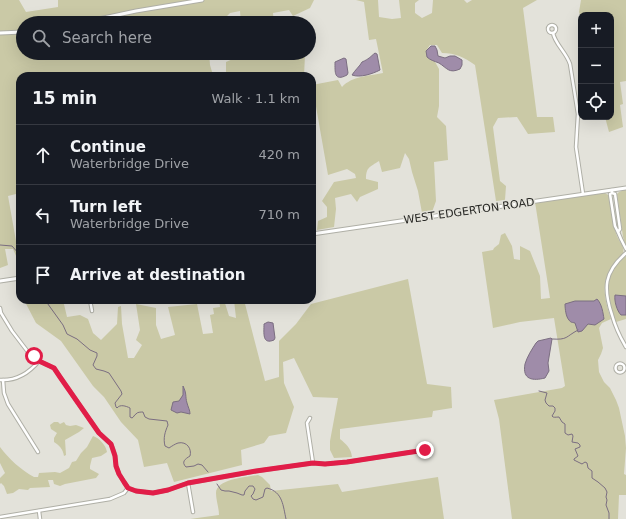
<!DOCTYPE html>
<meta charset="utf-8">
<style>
body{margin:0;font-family:"DejaVu Sans",sans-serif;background:#20242c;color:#f1f3f6}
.controls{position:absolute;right:12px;top:12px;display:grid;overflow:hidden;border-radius:8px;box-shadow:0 4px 16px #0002}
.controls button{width:36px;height:36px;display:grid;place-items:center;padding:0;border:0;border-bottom:1px solid #363941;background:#171b24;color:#f1f3f6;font:20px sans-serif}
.stop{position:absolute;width:12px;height:12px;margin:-9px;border:3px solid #e11d48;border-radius:50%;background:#fff}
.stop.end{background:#e11d48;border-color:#fff;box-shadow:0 1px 4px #0008}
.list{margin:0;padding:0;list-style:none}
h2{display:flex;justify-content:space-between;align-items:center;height:52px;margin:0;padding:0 16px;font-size:17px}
h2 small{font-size:13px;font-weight:400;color:#9ea1a6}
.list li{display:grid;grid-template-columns:26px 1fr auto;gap:12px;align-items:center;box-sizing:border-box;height:60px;padding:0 16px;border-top:1px solid #363941}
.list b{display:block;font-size:15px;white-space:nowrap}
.list p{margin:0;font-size:13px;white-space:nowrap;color:#9ea1a6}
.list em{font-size:13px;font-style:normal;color:#9ea1a6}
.icon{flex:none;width:22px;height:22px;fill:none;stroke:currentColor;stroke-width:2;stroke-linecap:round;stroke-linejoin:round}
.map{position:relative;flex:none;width:626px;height:519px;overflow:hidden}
.search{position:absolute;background:#171b24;box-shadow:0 4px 16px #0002;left:16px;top:16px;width:300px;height:44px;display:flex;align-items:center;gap:10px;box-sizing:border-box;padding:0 14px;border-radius:22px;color:#9ea1a6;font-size:15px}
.panel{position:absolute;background:#171b24;box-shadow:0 4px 16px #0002;left:16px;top:72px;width:300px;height:232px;border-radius:12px}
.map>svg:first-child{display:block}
.green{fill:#cac9a6}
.water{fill:#9f8ca9;stroke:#7b6e81}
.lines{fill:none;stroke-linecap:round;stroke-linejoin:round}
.stream{stroke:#7b6e81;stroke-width:1}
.minor-casing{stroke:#afafa6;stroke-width:4.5}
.tertiary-casing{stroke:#afafa6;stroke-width:5}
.minor{stroke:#fff;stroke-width:2.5}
.tertiary{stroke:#fff;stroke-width:3}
.route{stroke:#e11d48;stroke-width:5}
.labels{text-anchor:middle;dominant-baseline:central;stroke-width:3;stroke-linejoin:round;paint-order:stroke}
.street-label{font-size:11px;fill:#272724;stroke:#e3e2da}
</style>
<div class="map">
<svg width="626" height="519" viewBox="0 0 626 519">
<rect width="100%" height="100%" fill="#e3e2da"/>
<g class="green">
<polygon points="0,0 19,0 26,12 58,7 58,0 314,0 310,8 293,16 289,10 273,13 274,23 241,23 240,11 230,13 225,18 225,23 23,23 23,53 209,53 210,65 213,75 216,76 20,76 20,193 8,196 16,241 20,252 20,265 13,249 5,249 8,265 0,268"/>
<path d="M 356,0 L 378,0 L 379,17 L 392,19 L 401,18 L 399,0 L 419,0 L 415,3 L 415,13 L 422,18 L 432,13 L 433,0 L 464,0 L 467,3 L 472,0 L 537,0 L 523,8 L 537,117 L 553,117 L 555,132 L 528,134 L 517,117 L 498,118 L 493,127 L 500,181 L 506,186 L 505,200 L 496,201 L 475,65 C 464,57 455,53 442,53 L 437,45 L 430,45 L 426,51 L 434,60 L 439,69 L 439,106 L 437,117 L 446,126 L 448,160 L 434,162 L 436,201 L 432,212 L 422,213 L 418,191 L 412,172 L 409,159 L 405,153 L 400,168 L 382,172 L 379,161 C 370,167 366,167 366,179 L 378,182 L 378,189 L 360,197 L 357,202 L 351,194 L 335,198 L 336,209 L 334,227 L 317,230 L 318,221 L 327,217 L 327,207 L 322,201 L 334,182 L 356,178 L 355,174 L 347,169 L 328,175 L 314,95 L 312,95 L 312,85 L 338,80 L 342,87 C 352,76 369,76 383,73 L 376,39 L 369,40 L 364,2 Z"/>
<polygon points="581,0 626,0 626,81 620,82 623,104 620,105 623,127 609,132 605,117 611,117 611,15 581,15 581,18 579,12"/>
<polygon points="237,53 304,53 305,55 304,76 226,76 226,62 235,58"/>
<polygon points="626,189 626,246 623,237 617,194 619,192"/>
<path d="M 605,193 L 608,195 L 609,196 C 611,209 612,223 617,236 C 619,242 625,246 623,254 C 600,276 602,291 611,319 L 602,323 L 599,328 L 603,348 L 601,354 L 598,360 L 599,372 L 604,382 L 610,388 L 616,400 L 619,408 L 625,436 L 626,448 L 624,474 L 626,475 L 626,495 L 619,495 L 618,519 L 512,519 L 499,419 L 494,400 L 562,388 L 565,386 L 554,318 L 520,322 L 493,328 L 482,252 L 493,250 L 494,248 L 499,244 L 501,235 L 505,233 L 512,246 L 514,259 L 520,260 L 520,246 L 530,251 L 540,276 L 541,299 L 550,298 L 535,202 Z"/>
<path d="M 626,256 L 626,319 L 616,322 C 613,313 609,304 608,295 C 606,280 613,263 626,256 Z"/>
<path d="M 408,279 L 427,384 L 451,387 L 452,408 L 433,411 L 432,417 L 340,429 L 340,439 C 346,444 351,448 352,457 L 334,458 L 330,450 L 330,441 L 338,398 L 313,397 L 294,358 L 283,362 L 284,383 L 294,407 L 286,433 L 269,436 L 264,443 L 241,450 L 242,465 L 174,482 L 167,463 L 144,467 L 138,440 L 121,422 L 104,397 L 93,386 L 61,341 L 36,323 L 24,300 L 63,300 L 67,317 L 80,315 L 88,319 L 93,333 L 101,340 L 117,324 L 118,307 L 121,306 L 122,324 L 128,358 L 134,358 L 142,345 L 136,340 L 140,330 L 136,304 L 156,308 L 156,325 L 161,339 L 175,335 L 168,307 L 197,304 L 203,334 L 213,333 L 210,315 L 214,314 L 213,308 L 220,307 L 219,300 L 224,300 L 229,316 L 236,318 L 234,300 L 244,300 L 265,381 L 279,377 L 279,341 L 296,324 L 311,304 Z"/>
<path d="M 54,422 L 58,422 L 60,424 L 64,422 L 66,425 L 70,426 L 76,425 L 84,428 L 79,432 L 65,440 L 66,455 L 64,456 C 63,449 59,445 54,442 L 54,438 L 57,433 L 51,429 L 50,425 Z"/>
<path d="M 93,436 C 99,438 106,445 107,452 L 101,456 L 92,458 L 90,466 L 90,469 L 99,474 L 96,478 L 65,484 L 60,486 L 54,484 L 53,480 L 48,480 L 50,487 L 30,488 L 28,490 L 19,489 L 13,493 L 7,494 L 4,486 L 1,483 L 0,484 L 0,478 L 5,473 L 0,463 L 0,447 C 9,459 21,470 34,477 L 38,477 L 39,473 L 55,472 L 60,473 L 69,468 L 72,462 L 76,461 L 81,453 L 87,447 Z"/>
<path d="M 258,475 L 262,477 L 270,485 L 271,491 L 338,484 L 342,492 L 438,477 L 444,519 L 190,519 L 219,515 C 219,508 216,500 216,493 C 216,479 248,477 258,475 Z"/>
</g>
<g class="water">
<path d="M 431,46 L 435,46 L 437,50 L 438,56 L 445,58 L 450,56 L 455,56 L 462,60 L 462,65 L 460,69 C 449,74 447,68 439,63 C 434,61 430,60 427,57 L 426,51 Z"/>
<path d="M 375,53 L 377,54 L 380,70 C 372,74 360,78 352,75 C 355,70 360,66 362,62 C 369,59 370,57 375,53 Z"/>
<path d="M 344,58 L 346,59 L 348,73 L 347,75 C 334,82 335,72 335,62 Z"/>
<path d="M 615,295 L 626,296 L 626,315 L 621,315 C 617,311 614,301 615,295 Z"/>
<path d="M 597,299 C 602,304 603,313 604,319 L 595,325 L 588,324 L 582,331 L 578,332 L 575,323 C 572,322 571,323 569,320 C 566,317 565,309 565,304 L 575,301 L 594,301 Z"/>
<path d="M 268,322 L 273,323 L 275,338 L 274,340 C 262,345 264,333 264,324 Z"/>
<path d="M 551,338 L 552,339 L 548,363 L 549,371 L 545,378 C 533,381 522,380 525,364 C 527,357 532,349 536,343 L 538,341 Z"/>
<path d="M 183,386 C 187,394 185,396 187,403 C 188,407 190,410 190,414 L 181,412 L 177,413 L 171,410 L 173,402 L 179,401 L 183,395 Z"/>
</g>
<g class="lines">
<g class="stream">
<polyline points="0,245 12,246 20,255"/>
<path d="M 45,300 L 63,325 L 67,334 L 77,339 L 90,350 L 97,353 L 97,356 L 93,365 L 96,369 L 104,371 L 109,373 L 121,391 L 122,394 L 115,403 L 116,407 L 117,408 C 120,404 126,406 130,408 L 130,417 L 132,418 C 134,417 134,415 136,414 C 137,412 141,412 143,412 L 145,417 L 149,419 L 167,421 L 168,425 C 165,432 163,438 165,446 L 169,448 C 172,446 175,444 178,443 C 187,441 192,449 190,456 C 185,459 181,462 186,467 L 194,466 L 198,464 L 202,465 L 208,472"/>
<path d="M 552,339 C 568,340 565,337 578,330"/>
<path d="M 539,391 L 547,393 L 545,400 L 546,403 L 549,406 L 553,406 L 555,408 L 555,411 L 552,416 C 553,418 556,417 559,417 L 562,422 L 565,424 L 565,433 L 568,435 L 572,434 L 573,436 L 572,442 L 578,443 L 580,445 L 580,447 L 575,449 L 578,456 L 574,459 L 574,460 L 582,464 L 585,462 L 587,463 L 588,468 L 592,471 L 592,478 L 598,482 L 605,488 L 607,492 L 606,497 L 607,500 L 606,505 L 609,513 L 609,519"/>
<path d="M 217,484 L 221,490 L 225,491 L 229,491 L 237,493 L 242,495 L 244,495 L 245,491 L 249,486 L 253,486 L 255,489 L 253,494 L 251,496 L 253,499 L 256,500 L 263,497 L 265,489 L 267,488 C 283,492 283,506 286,519"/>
</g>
<defs>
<g id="minor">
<circle cx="552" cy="29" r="4"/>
<path d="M 553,33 C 555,44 566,52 570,64 L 578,114 L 576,147 L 583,194"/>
<polyline points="612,190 612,193 610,194 615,226 618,232 620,229 615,194 612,193"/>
<polyline points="618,232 621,239 626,249"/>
<path d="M 626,253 C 604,272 603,288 612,315 C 615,326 620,337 626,347"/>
<polyline points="90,300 92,311"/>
<polyline points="0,308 1,313 12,331 28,352 39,361 54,368 99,433 111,444 113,449 115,455 116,466 119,474 128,488 136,491 153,493 168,490 188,483 257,471 313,463 325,464 347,462 425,450"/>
<circle cx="620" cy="368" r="4.5"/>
<path d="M 0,380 C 16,381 29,373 39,361"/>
<polyline points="3,380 4,393 8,404 38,452"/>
<polyline points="310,418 307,423 313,463"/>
<polyline points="188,483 193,512"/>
<polyline points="39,511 40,519"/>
<polyline points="0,517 110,499 124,493 128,488"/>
</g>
<g id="tertiary">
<polyline points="80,23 136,11 202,0"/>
<polyline points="0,33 23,32"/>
<polyline points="312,234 626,188"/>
<polyline points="0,281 20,278"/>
</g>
</defs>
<use href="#minor" class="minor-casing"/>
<use href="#tertiary" class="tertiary-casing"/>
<use href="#minor" class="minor"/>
<use href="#tertiary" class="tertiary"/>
</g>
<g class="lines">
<polyline class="route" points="34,356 39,361 54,368 60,377 99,433 111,444 115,456 116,466 119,474 124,482 128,488 136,491 153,493 168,490 188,483 256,471 313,463 325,464 347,462 425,450"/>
</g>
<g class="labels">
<g class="street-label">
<text transform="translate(469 211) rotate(-8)">WEST EDGERTON ROAD</text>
</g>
</g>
</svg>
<div class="controls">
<button>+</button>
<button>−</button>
<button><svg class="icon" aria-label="locate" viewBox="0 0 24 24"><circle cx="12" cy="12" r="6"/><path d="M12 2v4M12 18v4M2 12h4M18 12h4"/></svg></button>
</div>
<div class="stop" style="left:34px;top:356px"></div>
<div class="stop end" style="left:425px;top:450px"></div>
<div class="search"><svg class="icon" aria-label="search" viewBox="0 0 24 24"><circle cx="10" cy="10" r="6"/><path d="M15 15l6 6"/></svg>Search here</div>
<section class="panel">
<h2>15 min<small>Walk · 1.1 km</small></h2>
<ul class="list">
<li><svg class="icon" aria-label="ahead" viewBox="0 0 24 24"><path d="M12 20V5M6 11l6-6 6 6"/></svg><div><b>Continue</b><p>Waterbridge Drive</p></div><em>420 m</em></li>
<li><svg class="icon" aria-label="left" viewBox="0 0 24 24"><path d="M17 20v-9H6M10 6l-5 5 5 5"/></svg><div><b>Turn left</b><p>Waterbridge Drive</p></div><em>710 m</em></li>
<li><svg class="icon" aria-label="arrive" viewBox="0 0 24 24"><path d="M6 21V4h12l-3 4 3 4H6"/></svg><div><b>Arrive at destination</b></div></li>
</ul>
</section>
</div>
